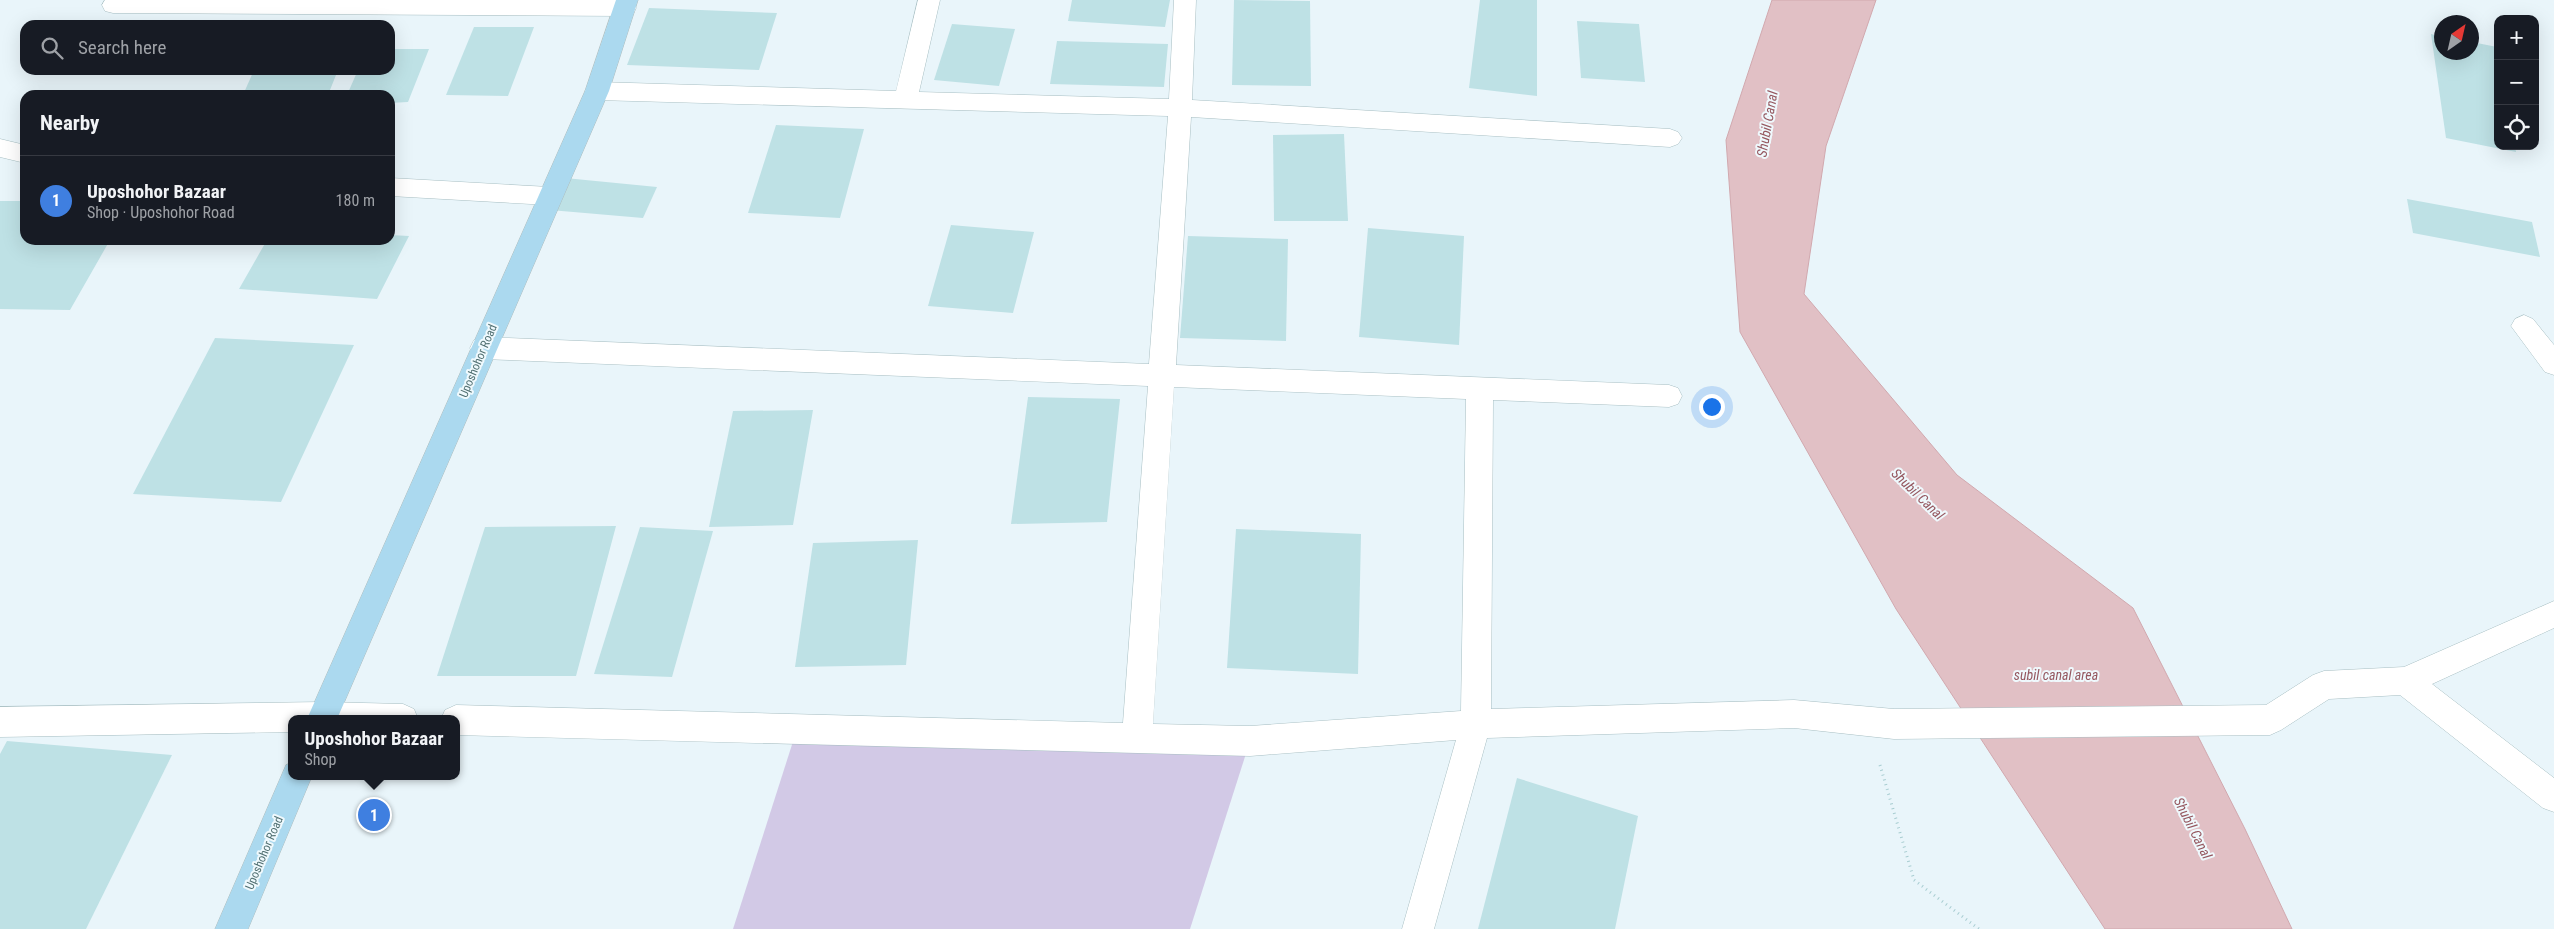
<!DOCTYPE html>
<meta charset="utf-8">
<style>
body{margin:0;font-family:"Roboto Condensed",sans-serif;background:#20242c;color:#f1f3f6}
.controls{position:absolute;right:15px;top:15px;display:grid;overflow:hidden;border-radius:10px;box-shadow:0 5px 20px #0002}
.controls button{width:45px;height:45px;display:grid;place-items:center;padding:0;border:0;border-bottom:1px solid #363941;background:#171b24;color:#f1f3f6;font:25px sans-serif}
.compass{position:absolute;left:2434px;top:15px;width:45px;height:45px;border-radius:50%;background:#171b24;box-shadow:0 5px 20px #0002;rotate:34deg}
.you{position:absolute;left:1711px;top:406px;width:18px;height:18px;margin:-12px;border:4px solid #fff;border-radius:50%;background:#1a73e8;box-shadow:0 0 0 8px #1a73e833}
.badge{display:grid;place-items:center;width:32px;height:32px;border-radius:50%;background:#ea580c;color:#fff;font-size:16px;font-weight:700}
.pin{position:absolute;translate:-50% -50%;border:2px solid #fff;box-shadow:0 1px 5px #0006}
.popup{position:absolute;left:288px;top:715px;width:172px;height:65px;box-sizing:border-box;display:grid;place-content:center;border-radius:10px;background:#171b24;filter:drop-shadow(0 1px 4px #0005);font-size:16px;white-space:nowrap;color:#9ea1a6}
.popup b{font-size:19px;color:#f1f3f6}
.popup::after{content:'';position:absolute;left:50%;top:100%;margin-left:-10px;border:10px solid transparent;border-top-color:#171b24}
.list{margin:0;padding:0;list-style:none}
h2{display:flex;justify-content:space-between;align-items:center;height:65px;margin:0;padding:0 20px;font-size:21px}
h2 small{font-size:16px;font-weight:400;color:#9ea1a6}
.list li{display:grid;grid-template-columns:32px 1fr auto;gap:15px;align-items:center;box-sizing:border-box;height:90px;padding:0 20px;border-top:1px solid #363941}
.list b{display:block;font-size:19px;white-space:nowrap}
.list p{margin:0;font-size:16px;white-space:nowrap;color:#9ea1a6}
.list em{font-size:16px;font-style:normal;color:#9ea1a6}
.icon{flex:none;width:28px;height:28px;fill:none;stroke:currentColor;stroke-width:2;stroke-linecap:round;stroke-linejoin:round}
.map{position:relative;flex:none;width:2554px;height:929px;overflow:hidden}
.search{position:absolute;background:#171b24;box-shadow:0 5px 20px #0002;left:20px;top:20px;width:375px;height:55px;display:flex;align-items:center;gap:12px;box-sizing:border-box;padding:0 18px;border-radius:15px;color:#9ea1a6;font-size:19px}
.panel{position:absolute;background:#171b24;box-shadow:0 5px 20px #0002;left:20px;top:90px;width:375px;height:155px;border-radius:15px}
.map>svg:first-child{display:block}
.green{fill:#d2c9e6}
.water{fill:#e1c0c5;stroke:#d1a8ae}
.building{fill:#bee1e5}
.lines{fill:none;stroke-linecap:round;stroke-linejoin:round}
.minor-casing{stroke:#a8bfc3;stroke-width:1}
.major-casing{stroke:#aebdbe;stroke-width:1}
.path{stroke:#a8cdd1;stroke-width:3;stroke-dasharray:1 4;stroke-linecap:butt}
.minor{fill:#fff;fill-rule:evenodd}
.major{fill:#abd9ef;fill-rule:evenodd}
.labels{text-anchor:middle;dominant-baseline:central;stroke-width:4;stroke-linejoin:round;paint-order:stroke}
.street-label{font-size:12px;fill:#506f71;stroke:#eff9fd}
.water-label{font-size:14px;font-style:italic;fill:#95575f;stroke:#eff9fd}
</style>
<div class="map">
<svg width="2554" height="929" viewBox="0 0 2554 929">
<rect width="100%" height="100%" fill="#e9f5fa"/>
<polygon class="green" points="797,729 1250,741 1190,929 733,929"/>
<polygon class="water" points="1772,0 1876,0 1826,146 1804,294 1957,475 2133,608 2245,829 2292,929 2105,929 1896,609 1740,332 1726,140"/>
<g class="building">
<polygon points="1072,0 1170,0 1165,27 1068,21"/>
<polygon points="1234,0 1310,1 1311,86 1232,85"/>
<polygon points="1480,0 1537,0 1537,96 1469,88"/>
<polygon points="649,8 777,13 759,70 627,65"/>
<polygon points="1577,21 1639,24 1645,82 1581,78"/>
<polygon points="952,24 1015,29 999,86 934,80"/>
<polygon points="474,27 534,27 508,96 446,95"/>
<polygon points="2431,34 2442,37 2442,52 2472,52 2472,42 2497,47 2498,146 2515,146 2516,152 2446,138"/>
<polygon points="1057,41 1168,44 1164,87 1050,84"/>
<polygon points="390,49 429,49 408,102 390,103 390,95 347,95 358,70 390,70"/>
<polygon points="254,70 338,70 328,95 243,95"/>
<polygon points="776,125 864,129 840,218 748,213"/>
<polygon points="1344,134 1348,221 1274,221 1273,135"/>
<polygon points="565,178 657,187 643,218 550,210"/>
<polygon points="2407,199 2532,222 2540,257 2413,233"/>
<polygon points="0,201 25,201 25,240 110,240 70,310 0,309"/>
<polygon points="951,225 1034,232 1013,313 928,306"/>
<polygon points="1368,228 1464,236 1459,345 1359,337"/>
<polygon points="390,235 409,236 377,299 239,289 267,240 390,240"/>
<polygon points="1188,236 1288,239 1286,341 1180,338"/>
<polygon points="215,338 354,345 281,502 133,494"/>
<polygon points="1028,397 1120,399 1107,522 1011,524"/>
<polygon points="813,410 793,525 709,527 733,411"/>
<polygon points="616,526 576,676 437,676 485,527"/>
<polygon points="640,527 713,531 672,677 594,674"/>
<polygon points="1236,529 1361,534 1358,674 1227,668"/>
<polygon points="918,540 906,665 795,667 813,543"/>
<polygon points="7,741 172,755 86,929 0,929 0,754"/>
<polygon points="1517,778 1638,816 1615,929 1478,929"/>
</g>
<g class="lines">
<defs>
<g id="minor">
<polygon points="105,0 625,0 633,2 636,8 633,14 625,16 113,13 105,11 102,5"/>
<path d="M 918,0 L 940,0 L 919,92 L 1169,99 L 1174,0 L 1196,0 L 1192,100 L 1670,129 L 1678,132 L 1682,138 L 1678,144 L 1670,147 L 1191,117 L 1176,365 L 1669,385 L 1678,388 L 1682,396 L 1678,404 L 1669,407 L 1493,400 L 1491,709 L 1794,700 L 1894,709 L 2266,705 L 2313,675 L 2324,671 L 2404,667 L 2554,601 L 2554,628 L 2432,684 L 2554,778 L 2554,812 L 2543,808 L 2400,695 L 2329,699 L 2281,730 L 2270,735 L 1894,739 L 1794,728 L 1487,738 L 1434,929 L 1402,929 L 1456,740 L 1250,756 L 456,735 L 456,719 L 441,719 L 445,710 L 456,705 L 1123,723 L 1148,386 L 483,359 L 474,356 L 470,348 L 474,340 L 483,337 L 1149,364 L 1168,116 L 597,100 L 589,97 L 585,91 L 589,85 L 597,82 L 896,91 ZM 1174,387 L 1466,399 L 1461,711 L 1250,726 L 1153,724 Z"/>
<polygon points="0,139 25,145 25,163 0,157"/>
<polygon points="390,178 549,187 558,189 561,196 558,203 549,205 390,196"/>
<polygon points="2524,315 2533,319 2554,345 2554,375 2545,372 2511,326 2515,319"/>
<polygon points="323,702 403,704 414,709 418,719 292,719 292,732 0,737 0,707"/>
</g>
<g id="major">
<polygon points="616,0 638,0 609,91 337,719 307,719 585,91"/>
<polygon points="292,763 292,776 312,776 248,929 215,929 286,765"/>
</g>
</defs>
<use href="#minor" class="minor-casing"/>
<use href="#major" class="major-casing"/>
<polyline class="path" points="1880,765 1914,880 1979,929"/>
<use href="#minor" class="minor"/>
<use href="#major" class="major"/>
</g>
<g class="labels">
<g class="street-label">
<text transform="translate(478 361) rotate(-67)">Uposhohor Road</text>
<text transform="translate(264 853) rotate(-67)">Uposhohor Road</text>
</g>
<g class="water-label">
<text transform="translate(1767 124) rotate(-80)">Shubil Canal</text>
<text transform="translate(1918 494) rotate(44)">Shubil Canal</text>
<text x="2056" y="675">subil canal area</text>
<text transform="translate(2193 828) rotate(63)">Shubil Canal</text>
</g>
</g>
</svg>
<div class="controls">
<button>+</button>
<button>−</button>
<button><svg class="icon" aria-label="locate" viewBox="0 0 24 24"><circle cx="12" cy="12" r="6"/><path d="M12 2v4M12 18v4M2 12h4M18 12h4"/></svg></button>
</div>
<svg class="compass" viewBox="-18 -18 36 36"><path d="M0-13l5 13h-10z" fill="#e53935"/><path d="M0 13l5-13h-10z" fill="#9ea1a6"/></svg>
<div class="you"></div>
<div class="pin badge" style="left:374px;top:815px;background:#3f7fe0">1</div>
<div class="popup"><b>Uposhohor Bazaar</b>Shop</div>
<div class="search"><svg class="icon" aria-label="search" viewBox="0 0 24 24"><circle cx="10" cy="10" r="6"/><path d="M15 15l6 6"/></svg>Search here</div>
<section class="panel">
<h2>Nearby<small></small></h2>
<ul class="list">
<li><span class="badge" style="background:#3f7fe0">1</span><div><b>Uposhohor Bazaar</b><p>Shop · Uposhohor Road</p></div><em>180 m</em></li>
</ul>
</section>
</div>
